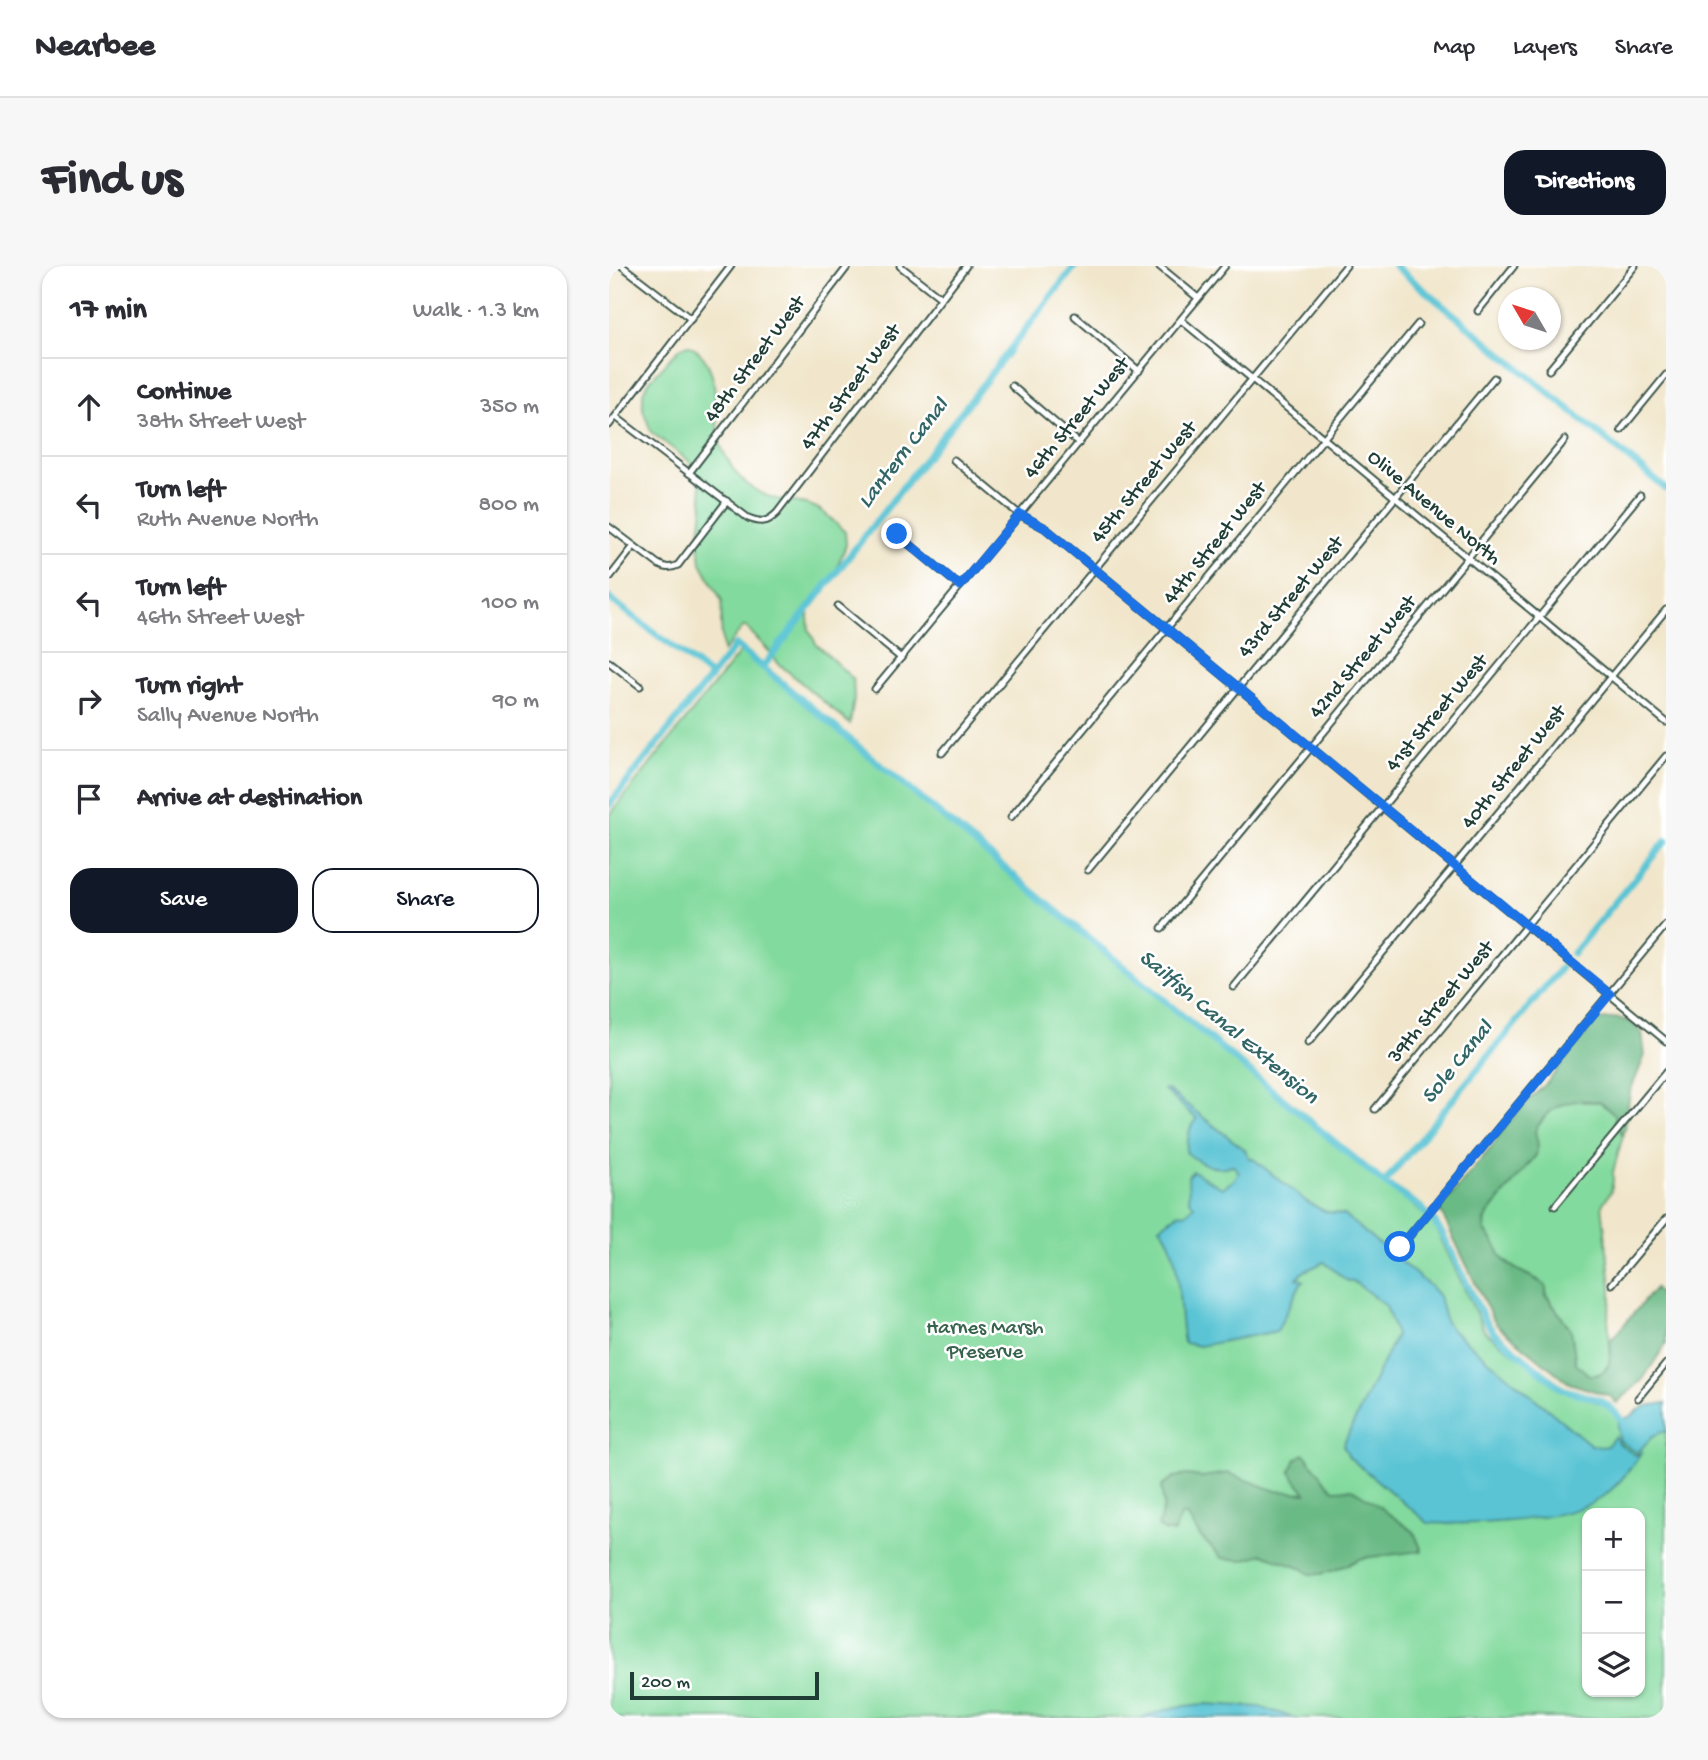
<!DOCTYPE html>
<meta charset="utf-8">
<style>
body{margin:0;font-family:"Gochi Hand",sans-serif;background:#f7f7f7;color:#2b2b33}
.controls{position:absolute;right:21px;bottom:21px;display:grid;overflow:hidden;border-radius:14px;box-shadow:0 2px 5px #0004}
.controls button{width:63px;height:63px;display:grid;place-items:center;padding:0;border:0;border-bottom:2px solid #e1e1e2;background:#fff;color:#2b2b33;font:35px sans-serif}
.compass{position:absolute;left:889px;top:21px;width:63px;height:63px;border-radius:50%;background:#fff;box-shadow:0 2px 5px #0004;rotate:309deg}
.scale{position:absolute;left:21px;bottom:18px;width:189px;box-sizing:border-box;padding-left:7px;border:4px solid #1f3d34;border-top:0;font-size:19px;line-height:24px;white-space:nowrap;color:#1f3d34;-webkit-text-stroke:5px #fff;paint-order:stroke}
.stop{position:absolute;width:21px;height:21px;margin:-16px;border:5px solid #1a73e8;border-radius:50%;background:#fff}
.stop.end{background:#1a73e8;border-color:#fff;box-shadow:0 2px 7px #0008}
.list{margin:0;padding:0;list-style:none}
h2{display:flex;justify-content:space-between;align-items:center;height:91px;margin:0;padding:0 28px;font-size:30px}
h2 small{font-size:23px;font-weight:400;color:#7c7c81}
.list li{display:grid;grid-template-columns:46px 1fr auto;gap:21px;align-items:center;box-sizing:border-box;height:98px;padding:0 28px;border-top:2px solid #e1e1e2}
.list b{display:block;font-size:26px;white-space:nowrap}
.list p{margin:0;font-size:23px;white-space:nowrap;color:#7c7c81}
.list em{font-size:23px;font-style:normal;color:#7c7c81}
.actions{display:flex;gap:14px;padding:21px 28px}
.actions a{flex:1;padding:16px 0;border:2px solid #111827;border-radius:21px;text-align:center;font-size:24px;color:#111827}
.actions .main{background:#111827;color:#fff}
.icon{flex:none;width:38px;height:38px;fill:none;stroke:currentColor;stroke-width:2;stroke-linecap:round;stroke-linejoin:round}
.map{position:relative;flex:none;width:1057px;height:1452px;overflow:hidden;border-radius:21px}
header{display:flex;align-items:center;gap:42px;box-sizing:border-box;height:98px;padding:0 35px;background:#fff;border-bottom:2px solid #e1e1e2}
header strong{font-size:33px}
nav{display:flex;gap:38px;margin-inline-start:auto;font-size:24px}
.intro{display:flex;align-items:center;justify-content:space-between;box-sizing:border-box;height:168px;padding:0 42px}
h1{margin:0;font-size:49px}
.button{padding:18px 32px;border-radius:21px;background:#111827;color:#fff;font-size:24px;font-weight:700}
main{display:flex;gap:42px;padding:0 42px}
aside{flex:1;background:#fff;border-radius:21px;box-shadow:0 2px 5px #0004}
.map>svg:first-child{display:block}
.green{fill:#83da9e;stroke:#518c69;stroke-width:2;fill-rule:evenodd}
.forest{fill:#6aba85;stroke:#447c5c;stroke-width:2}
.water{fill:#5ac4d4;stroke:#3c8084;stroke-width:2}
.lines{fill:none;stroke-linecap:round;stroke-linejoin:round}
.canal{stroke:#5ac4d4;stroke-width:7}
.street-casing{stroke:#3e564b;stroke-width:9}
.street{stroke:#fff;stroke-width:5}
.route{stroke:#1a73e8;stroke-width:9}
.labels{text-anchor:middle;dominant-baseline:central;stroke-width:5;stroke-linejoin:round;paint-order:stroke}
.street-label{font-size:21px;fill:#1f3d34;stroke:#fff}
.park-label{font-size:21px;fill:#38644e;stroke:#fff}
.water-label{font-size:23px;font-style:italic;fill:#316664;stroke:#fff}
</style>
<header>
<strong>Nearbee</strong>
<nav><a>Map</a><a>Layers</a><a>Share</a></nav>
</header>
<div class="intro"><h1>Find us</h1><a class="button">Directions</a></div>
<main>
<aside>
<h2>17 min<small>Walk · 1.3 km</small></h2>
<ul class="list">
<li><svg class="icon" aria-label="ahead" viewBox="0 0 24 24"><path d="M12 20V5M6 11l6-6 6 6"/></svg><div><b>Continue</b><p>38th Street West</p></div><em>350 m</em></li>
<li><svg class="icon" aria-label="left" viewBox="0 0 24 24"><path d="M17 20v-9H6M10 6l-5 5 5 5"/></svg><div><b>Turn left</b><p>Ruth Avenue North</p></div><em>800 m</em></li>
<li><svg class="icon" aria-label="left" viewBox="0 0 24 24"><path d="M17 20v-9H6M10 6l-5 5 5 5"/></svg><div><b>Turn left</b><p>46th Street West</p></div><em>100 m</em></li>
<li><svg class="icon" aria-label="right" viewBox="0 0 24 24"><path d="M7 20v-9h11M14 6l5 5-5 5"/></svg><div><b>Turn right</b><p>Sally Avenue North</p></div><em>90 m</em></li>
<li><svg class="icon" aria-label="arrive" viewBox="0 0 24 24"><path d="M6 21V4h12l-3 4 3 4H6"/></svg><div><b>Arrive at destination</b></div></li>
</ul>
<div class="actions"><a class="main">Save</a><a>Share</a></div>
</aside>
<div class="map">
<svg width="1057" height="1452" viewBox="0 0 1057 1452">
<rect width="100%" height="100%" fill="#fff"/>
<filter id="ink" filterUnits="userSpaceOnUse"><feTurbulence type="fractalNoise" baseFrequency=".0143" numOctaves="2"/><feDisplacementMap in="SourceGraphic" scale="14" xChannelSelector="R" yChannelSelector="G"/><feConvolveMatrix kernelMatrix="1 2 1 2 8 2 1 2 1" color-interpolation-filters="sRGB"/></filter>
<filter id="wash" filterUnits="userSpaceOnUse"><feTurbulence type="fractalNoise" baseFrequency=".00686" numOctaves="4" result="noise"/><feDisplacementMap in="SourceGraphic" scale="28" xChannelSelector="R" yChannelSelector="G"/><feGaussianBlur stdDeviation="1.57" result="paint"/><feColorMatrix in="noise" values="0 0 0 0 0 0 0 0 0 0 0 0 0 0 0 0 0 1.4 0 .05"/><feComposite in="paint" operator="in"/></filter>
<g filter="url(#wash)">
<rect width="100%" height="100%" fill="#f1e6cb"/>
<g class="green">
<path d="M 80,79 C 116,99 102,143 111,177 C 113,185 119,194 123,201 C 132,217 153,230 171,234 C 181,236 192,236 203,240 C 215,244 226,257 236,266 L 237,279 L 227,304 L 202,340 L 199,350 L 200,364 L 207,378 L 244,413 L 245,433 L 241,458 L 169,397 L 159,384 L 137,361 L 134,361 L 114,386 L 112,358 L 113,335 L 92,297 L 90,278 L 94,240 L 91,219 L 80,195 L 42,166 L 34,143 L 34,126 L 41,114 L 72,81 Z"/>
<path d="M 132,385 L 824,956 L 876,1066 L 955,1123 L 995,1139 L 1033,1170 L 1057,1159 L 1057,1452 L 0,1452 L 0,550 ZM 978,1247 L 1031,1247 L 1031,1426 L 978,1426 Z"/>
<path d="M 967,834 L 976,836 L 991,836 L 1006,849 L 1006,856 L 1014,869 L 1004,906 L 1004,915 L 1002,925 L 993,939 L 1002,1020 L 1002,1035 L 999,1050 L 1002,1096 C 996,1103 991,1112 980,1109 C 958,1102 969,1077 960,1062 C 953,1047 938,1037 936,1020 L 928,1013 L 906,1003 L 892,992 L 888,981 L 876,964 L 877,953 L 879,948 L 927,889 C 929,878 925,874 926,866 C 926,862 930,859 932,856 C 942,843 951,837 967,834 Z"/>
</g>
<g class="forest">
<path d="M 1010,752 L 1023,757 L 1033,767 L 1036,789 L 1021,826 L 1016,863 L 1013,868 L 1006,856 L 1006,849 L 991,836 C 961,832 941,837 926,865 L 929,879 L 927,889 L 879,948 C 870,967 879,965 886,978 C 889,983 889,988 894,993 C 906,1006 923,1009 937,1020 L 937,1030 L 962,1064 L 967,1098 L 980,1109 C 1002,1111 1003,1091 1001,1075 L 1046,1022 L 1057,1039 L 1057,1078 L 1034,1113 L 1008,1137 L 1001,1130 L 960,1117 L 889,1060 L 883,1052 L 836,954 L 830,944 L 882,882 L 892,867 L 915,838 L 937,818 L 976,769 L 987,754 Z"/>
<path d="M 695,1188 C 706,1200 713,1213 725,1224 L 743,1223 L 764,1236 L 805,1266 L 813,1285 L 753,1292 L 726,1304 L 712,1308 L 700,1308 L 694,1303 L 654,1288 L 633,1294 L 613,1292 L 591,1270 L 579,1251 L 573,1248 L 565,1266 L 557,1266 L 549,1260 L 555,1240 L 552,1221 L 565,1211 L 578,1209 L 593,1211 L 619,1207 L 667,1225 L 697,1227 L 681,1206 L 687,1193 Z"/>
</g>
<g class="water">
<path d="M 554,823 L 560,825 L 636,884 L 641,893 L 643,892 L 698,936 L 715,945 L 735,949 L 821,1020 L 830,1030 L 836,1054 L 842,1063 L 982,1179 L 991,1181 L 998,1180 L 1006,1170 L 1009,1177 L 1026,1189 L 1029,1189 L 1034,1185 C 1021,1203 1009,1221 990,1233 C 955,1256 862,1259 819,1257 L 740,1191 L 734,1179 L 787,1069 L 777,1040 L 747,1017 L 737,1014 L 715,996 L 694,1006 L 688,1012 L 695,1015 L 692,1017 L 668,1065 L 590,1080 L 575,1077 C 568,1045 574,985 551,961 L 570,947 L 576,948 L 585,940 L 580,933 L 579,910 L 584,905 L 613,922 L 624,915 L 630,907 L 627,902 L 623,899 C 606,906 590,897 577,886 L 581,863 L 588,853 Z"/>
<polygon points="1057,1137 1057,1167 1053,1165 1042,1172 1028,1187 1011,1175 1008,1161 1010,1155 1022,1150 1028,1145 1037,1140"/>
<polygon points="596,1438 651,1441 686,1452 531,1452 567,1441"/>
</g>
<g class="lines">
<g class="canal">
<polyline points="786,0 1057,223"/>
<polyline points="0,332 102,410"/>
<polyline points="154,401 466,0"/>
<polyline points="0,539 127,379 775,917 810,940 824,954 834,969 875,1053 885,1067 953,1123 990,1134 1001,1141 1018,1159"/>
<polyline points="964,687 1057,575"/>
<polyline points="775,917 952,702"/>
</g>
</g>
</g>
<g filter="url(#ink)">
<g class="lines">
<defs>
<g id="street">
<polyline points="13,0 82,53"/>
<polyline points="291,0 332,32"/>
<polyline points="550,0 589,32"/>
<polyline points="0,7 5,0"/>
<polyline points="869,45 905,0"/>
<polyline points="466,50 530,105"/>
<polyline points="572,54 1057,456"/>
<polyline points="940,104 1026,0"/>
<polyline points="403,120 470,177"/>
<path d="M 7,151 L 139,252 C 152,257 158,257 168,247 L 357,0"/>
<polyline points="0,159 122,0"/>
<polyline points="1012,164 1057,109"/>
<polyline points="345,194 410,248 436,262 1057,775"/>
<polyline points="80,207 239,0"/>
<path d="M 0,261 L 49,298 C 56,302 61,303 69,299 L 118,235"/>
<polyline points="288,268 351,320"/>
<polyline points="1,311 25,280"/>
<polyline points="229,340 292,392"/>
<polyline points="0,396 31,420"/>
<polyline points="266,423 616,0"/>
<polyline points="333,487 737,0"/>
<polyline points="402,551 809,58"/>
<polyline points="479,604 885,112"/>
<polyline points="553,662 956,174"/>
<polyline points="625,721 1031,229"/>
<polyline points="699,777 1057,344"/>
<polyline points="766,843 1057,490"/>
<polyline points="946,940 1057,806"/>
<polyline points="791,981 1057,659"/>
<polyline points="1003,1018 1057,953"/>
<polyline points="1029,1132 1057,1098"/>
</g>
</defs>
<use href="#street" class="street-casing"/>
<use href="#street" class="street"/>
</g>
</g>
<g class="lines" filter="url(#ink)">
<polyline class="route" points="288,268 351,320 411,248 436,262 1001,728 791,981"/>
</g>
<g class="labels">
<g class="street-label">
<text transform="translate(147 94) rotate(-53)">48th Street West</text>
<text transform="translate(243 122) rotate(-53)">47th Street West</text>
<text transform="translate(469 153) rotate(-50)">46th Street West</text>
<text transform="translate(536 217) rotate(-50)">45th Street West</text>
<text transform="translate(824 243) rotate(40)">Olive Avenue North</text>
<text transform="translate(607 278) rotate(-51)">44th Street West</text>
<text transform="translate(683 332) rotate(-50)">43rd Street West</text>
<text transform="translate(755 392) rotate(-50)">42nd Street West</text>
<text transform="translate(829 448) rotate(-50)">41st Street West</text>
<text transform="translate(906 502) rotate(-51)">40th Street West</text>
<text transform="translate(833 737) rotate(-50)">39th Street West</text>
</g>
<g class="park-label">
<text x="376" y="1063">Harnes Marsh<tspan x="376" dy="24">Preserve</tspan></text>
</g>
<g class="water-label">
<text transform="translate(295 188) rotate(-52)">Lantern Canal</text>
<text transform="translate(619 762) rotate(40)">Sailfish Canal Extension</text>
<text transform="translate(849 797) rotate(-51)">Sole Canal</text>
</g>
</g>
</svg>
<div class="controls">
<button>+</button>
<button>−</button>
<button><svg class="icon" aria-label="layers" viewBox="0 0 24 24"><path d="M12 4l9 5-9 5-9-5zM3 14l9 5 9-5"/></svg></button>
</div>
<svg class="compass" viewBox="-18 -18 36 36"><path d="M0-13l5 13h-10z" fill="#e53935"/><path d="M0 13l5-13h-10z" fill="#7c7c81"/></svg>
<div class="scale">200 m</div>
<div class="stop" style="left:791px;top:981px"></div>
<div class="stop end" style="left:288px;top:268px"></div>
</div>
</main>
